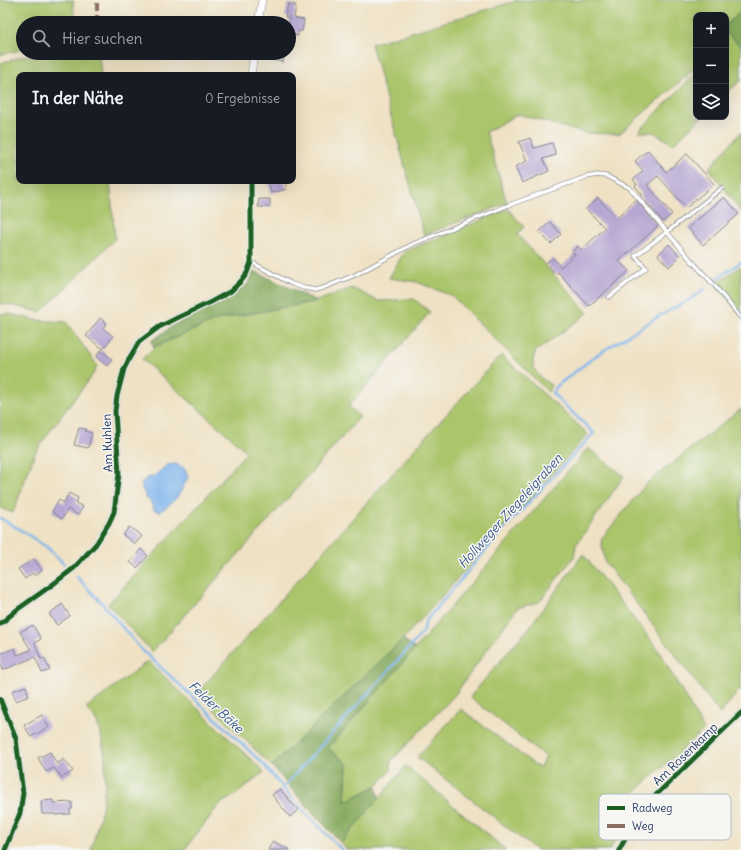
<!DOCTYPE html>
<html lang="de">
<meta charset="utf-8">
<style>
body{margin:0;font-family:Delius,sans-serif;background:#20242c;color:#f1f3f6}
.controls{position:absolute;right:12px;top:12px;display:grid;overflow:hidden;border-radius:8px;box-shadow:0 4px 16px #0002}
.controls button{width:36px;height:36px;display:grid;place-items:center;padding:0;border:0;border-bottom:1px solid #363941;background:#171b24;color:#f1f3f6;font:20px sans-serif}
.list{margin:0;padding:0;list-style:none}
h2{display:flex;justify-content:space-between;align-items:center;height:52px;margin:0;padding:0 16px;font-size:17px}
h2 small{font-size:13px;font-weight:400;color:#9ea1a6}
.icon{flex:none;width:22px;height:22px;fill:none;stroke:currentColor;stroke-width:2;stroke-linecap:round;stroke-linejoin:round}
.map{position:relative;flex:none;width:741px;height:850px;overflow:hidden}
.search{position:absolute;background:#171b24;box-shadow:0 4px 16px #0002;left:16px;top:16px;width:280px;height:44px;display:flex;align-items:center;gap:10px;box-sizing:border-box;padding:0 14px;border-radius:22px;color:#9ea1a6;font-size:15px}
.panel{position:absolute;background:#171b24;box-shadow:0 4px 16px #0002;left:16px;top:72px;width:280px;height:112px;border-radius:8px}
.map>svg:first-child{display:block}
.green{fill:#aac56b;stroke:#627a64}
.forest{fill:#87aa5f;stroke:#516c5e}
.water{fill:#7cb4ec;stroke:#4c72a5}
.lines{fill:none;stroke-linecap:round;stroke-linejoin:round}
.stream{stroke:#7cb4ec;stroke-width:2.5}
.building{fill:#b6a6d2}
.lane-casing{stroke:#858890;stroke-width:5}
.street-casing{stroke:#858890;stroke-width:8}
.lane{stroke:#fff;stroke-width:3.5}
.street{stroke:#fff;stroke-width:7}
.quiet{stroke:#8d6e63;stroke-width:4;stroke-dasharray:8 4;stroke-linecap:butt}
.cycleway-casing{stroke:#f6f6f2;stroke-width:8}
.cycleway{stroke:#1b5e20;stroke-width:5}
.labels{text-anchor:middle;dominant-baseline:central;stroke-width:3;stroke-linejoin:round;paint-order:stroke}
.street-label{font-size:12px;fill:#1b2f5e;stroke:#f6f6f2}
.water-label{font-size:13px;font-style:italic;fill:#385789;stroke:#f6f6f2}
.key{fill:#f6f6f2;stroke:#b4bac6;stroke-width:1}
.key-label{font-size:11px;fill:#1b2f5e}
</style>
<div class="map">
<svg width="741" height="850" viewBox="0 0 741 850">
<rect width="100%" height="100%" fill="#f6f6f2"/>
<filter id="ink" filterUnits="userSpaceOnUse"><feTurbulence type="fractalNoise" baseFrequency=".025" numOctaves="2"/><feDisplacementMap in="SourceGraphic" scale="8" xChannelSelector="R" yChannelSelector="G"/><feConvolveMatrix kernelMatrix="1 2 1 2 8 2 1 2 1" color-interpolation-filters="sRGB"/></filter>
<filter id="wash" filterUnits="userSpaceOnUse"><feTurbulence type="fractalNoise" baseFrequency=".012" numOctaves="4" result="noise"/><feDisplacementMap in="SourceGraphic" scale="16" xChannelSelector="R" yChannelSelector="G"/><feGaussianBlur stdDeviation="0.9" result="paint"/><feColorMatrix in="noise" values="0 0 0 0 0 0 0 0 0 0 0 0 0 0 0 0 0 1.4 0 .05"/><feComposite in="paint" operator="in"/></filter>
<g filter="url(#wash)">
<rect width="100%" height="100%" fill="#efe1c3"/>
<g class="green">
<polygon points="0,0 73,0 75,23 23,23 23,49 0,55"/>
<polygon points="516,0 741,0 741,12 726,25 726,15 696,15 696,68 619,134 584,133 518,114 486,132 507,203 424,235 371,44 516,1"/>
<polygon points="726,33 741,46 741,82 740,81 726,94"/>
<polygon points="36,53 96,53 99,56 101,75 19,75 19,181 110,181 115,239 41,312 5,304 0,304 0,63"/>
<polygon points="696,73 696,117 702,117 673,144 653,132 638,132"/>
<polygon points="741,132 741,212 709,168"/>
<path d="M 508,209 L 524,227 L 517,234 L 588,313 L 535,352 C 535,355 533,359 533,362 C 533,373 543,380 551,385 L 548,392 L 452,296 L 417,282 L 389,278 L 404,252 Z"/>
<polygon points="741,266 741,315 716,284"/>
<polygon points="352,288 378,301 414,299 430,312 349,406 360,417 152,652 108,604 247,452 142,359 154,347 216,320 317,301"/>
<polygon points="0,314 9,314 35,320 66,322 97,365 94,373 45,438 35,453 13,513 0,508"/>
<polygon points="501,355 588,434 403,639 272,766 197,693 411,453"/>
<polygon points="741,409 741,688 720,714 605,562 601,539 647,483"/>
<polygon points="588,448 624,476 576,545 574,557 539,602 517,608 454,696 391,761 391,771 376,786 345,802 347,764 328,748 432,629"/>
<polygon points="583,554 657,648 704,730 636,791 619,814 623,824 610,850 536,850 417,757 461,709 539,768 546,757 470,697 531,625"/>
<polygon points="148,661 264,772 234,796 220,804 184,850 91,850 102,809 105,784 105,756 100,730 94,717 86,708"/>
<polygon points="406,766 506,850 347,850 341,843"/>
</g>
<g class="forest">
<polygon points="741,12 741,46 726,33 726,25"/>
<polygon points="254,271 317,301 216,320 154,347 151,341 174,325 226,300 248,284"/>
<polygon points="403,639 415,649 328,748 347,764 345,802 376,786 379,798 341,843 293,791 272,766"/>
</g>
<path class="water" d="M 175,464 C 184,466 185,469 188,477 C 180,495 175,502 159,512 L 154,510 C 152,505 151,501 146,498 C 145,492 142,490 141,484 C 144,480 147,477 153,477 L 167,465 Z"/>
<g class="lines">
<g class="stream">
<polyline points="715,280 741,262"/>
<polyline points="0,518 19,529 48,548 64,564"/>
<polyline points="77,577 100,601 141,649 194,698 263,764 294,801 342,850"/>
<polyline points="283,788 424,631 425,622 504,529 594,433 552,393 558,385 598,354 661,315 691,299 706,288"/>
</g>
</g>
<g id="blocks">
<g class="building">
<polygon points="288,4 296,5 294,18 304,20 302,31 298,31 298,36 289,34 289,17 285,17"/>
<polygon points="274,53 285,53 283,62 272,60"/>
<polygon points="530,138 534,148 552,143 556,155 543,159 549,171 522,183 515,167 527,161 519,142"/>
<polygon points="648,150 666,172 687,154 714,184 686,208 658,176 647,185 672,214 663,222 641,196 642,194 635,186 637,184 633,180 643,171 635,161"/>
<polygon points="268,181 284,181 287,189 271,193"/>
<polygon points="724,197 739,214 703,245 688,228"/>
<polygon points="598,198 617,218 636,200 658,226 619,261 629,271 589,306 558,272 556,274 546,263 553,258 561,267 575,254 572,252 578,246 581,250 605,228 586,209"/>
<polygon points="259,199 270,199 270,207 258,207"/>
<polygon points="550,222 561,234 551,244 539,232"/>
<polygon points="669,244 680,256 669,267 658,255"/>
<polygon points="100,318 107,323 103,328 113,336 103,349 86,336"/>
<polygon points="101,350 112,359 107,366 96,357"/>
<polygon points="79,428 86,429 85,431 92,433 88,448 74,445"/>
<polygon points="69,493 78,498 76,503 83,507 78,515 68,509 62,519 52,512 59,500 64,503"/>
<polygon points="129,527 142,536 135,544 123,535"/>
<polygon points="141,549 148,556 137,568 130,562"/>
<polygon points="34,559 42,570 35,576 33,573 25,579 18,569"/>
<polygon points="62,604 70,616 57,625 49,614"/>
<polygon points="33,625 41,639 35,643 41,659 44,658 50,670 42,673 35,657 3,670 0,662 0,654 15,648 17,655 31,650 20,632"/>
<polygon points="26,686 29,696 16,701 12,691"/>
<polygon points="42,715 49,727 31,737 24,725"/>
<polygon points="50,752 57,764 64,759 73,771 62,778 54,768 46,772 38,758"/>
<polygon points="280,789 298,810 290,817 272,795"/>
<polygon points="53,800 53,803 72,802 72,809 70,809 70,814 55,815 55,814 42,814 41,801"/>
<polygon points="273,841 290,850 268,850"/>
</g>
</g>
</g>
<g filter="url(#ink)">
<use href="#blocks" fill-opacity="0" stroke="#858890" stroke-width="1"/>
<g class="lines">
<defs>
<g id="lane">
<polyline points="251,262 292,284 304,288 315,290 323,288 355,275 413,244 509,205 586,177 597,175 606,176 630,188 667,232 722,188"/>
<polyline points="609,297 646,268 635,256 667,232 690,259 715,286 741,318"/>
</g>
<g id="street">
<polyline points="258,23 262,0"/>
<polyline points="251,75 254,53"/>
<polyline points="0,624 18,609 52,585 74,568 96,544 109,523 114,512 119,474 115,411 117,396 124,369 130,357 139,342 159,327 179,317 211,302 231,291 242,280 247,273 251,262 251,181"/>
<polyline points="0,699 16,739 23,793 20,813 5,850"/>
<polyline points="619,850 636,820 654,797 741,713"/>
</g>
</defs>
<use href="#lane" class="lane-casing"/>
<use href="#street" class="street-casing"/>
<use href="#lane" class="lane"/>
<use href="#street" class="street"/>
<polyline class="quiet" points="97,23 97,0"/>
<defs>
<g id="cycleway">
<polyline points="0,624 18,609 52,585 74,568 96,544 109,523 114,512 119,474 115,411 117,396 124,369 130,357 139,342 159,327 179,317 211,302 231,291 242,280 247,273 251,262 251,181"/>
<polyline points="0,699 16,739 23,793 20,813 5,850"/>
<polyline points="619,850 636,820 654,797 741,713"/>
</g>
</defs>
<use href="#cycleway" class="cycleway-casing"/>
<use href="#cycleway" class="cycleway"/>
</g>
</g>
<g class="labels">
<g class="street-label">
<text transform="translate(107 443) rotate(-92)">Am Kuhlen</text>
<text transform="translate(685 754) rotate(-44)">Am Rosenkamp</text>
</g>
<g class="water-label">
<text transform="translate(510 511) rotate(-48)">Hollweger Ziegeleigraben</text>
<text transform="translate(216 707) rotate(43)">Felder Bäke</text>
</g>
</g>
<rect x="599" y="794" width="132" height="46" rx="6" class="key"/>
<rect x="607" y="806" width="18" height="4" fill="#1b5e20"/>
<rect x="607" y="824" width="18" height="4" fill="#8d6e63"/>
<g class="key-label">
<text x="632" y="812">Radweg</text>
<text x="632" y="830">Weg</text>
</g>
</svg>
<div class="controls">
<button>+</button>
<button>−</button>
<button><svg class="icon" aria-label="layers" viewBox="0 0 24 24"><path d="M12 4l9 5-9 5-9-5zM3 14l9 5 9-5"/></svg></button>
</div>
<div class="search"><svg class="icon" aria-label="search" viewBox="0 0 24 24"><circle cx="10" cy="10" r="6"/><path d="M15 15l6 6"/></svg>Hier suchen</div>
<section class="panel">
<h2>In der Nähe<small>0 Ergebnisse</small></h2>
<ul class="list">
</ul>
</section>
</div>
